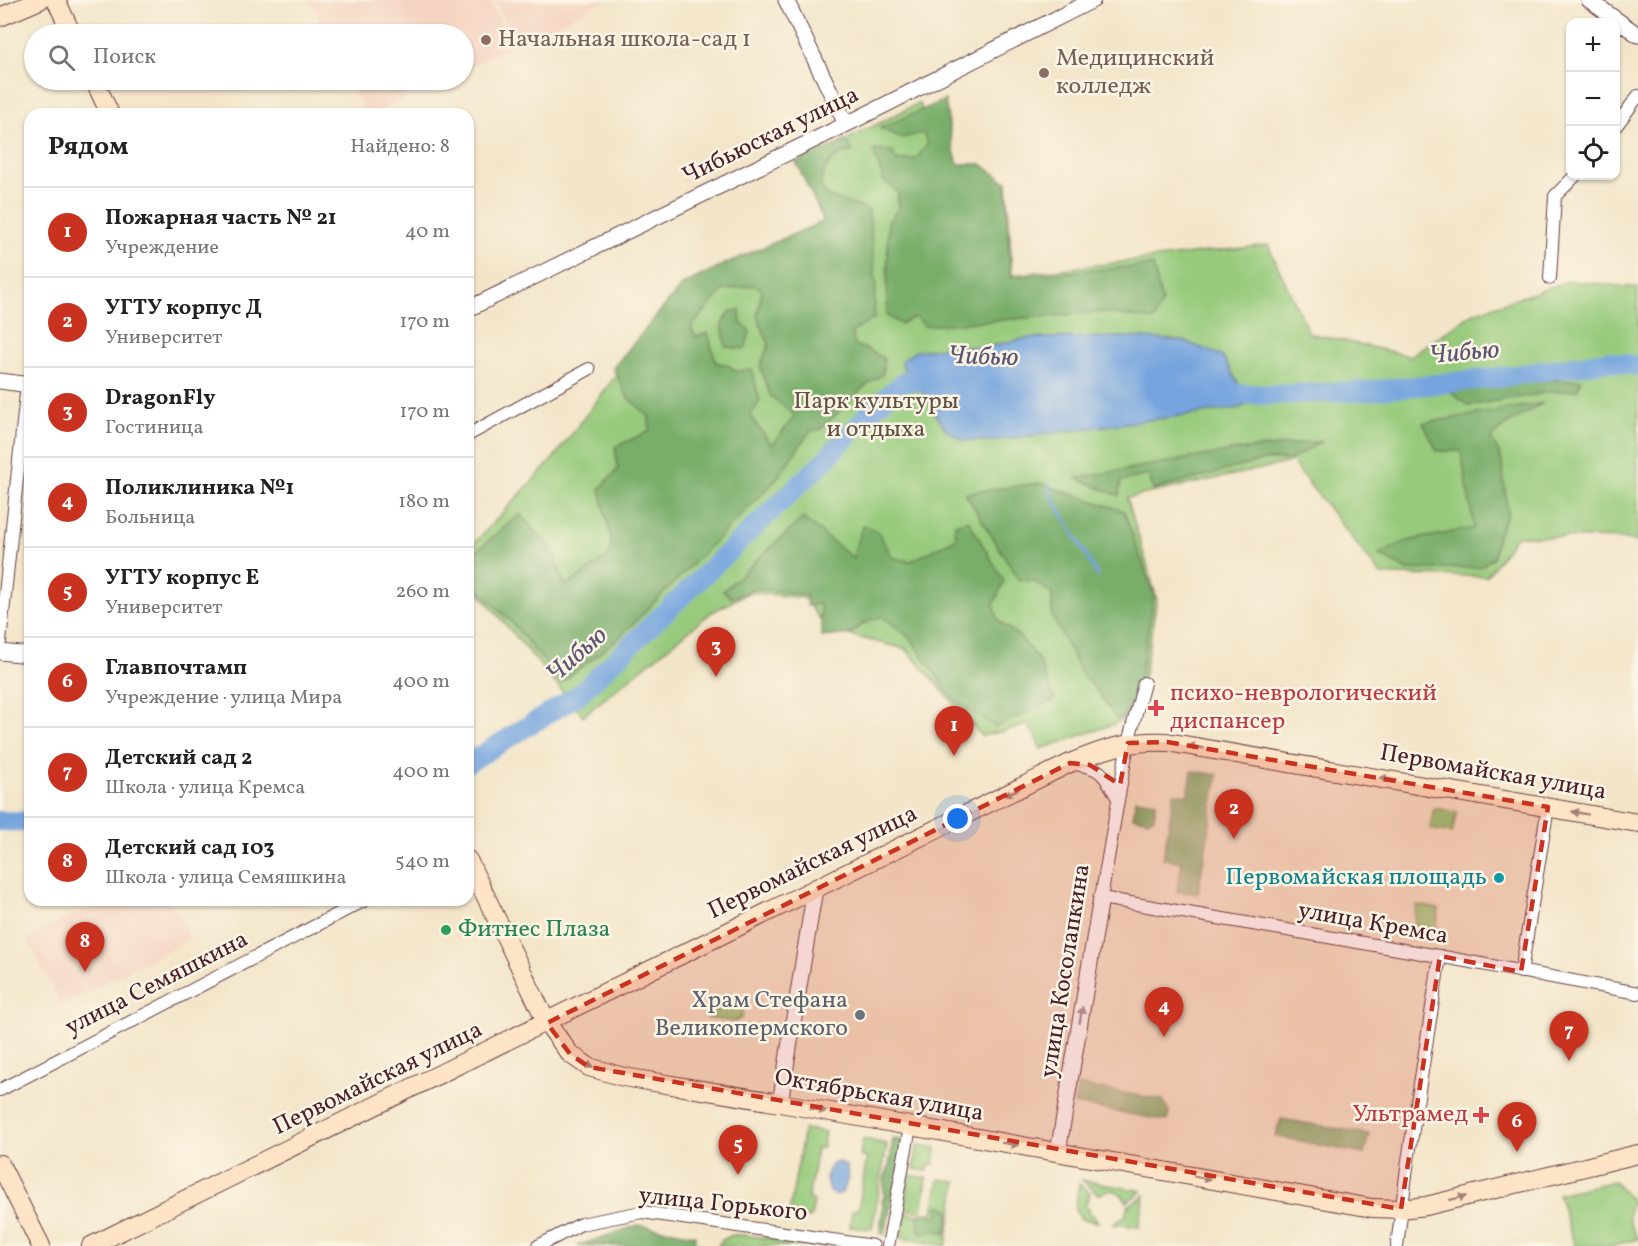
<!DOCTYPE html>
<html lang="ru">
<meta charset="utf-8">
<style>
body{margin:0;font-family:Vollkorn,serif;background:#f6f6f6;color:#222}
.controls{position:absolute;right:18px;top:18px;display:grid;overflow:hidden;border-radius:12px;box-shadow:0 2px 4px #0004}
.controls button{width:54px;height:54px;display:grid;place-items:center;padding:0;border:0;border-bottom:2px solid #e0e0e0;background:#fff;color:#222;font:30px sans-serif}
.you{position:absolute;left:958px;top:819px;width:21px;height:21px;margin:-15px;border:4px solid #fff;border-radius:50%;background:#1a73e8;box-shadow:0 0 0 9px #1a73e833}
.badge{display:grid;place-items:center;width:39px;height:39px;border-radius:50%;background:#c8321e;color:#fff;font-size:20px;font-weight:700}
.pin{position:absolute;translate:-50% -50px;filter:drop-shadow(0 2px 3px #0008)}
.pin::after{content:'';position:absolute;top:32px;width:21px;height:18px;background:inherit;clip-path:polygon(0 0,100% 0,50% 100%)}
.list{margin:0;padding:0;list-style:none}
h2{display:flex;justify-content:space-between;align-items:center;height:78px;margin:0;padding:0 24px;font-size:26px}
h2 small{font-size:20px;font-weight:400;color:#767676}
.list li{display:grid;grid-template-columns:39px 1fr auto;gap:18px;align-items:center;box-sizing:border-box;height:90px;padding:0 24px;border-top:2px solid #e0e0e0}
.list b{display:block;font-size:22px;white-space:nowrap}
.list p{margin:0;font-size:20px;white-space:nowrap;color:#767676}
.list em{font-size:20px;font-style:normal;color:#767676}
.icon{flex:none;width:33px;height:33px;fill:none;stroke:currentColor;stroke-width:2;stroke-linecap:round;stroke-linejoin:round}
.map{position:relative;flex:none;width:1638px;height:1246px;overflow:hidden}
.search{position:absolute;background:#fff;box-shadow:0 2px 4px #0004;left:24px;top:24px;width:450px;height:66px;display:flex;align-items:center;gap:15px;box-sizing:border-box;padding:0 21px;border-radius:33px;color:#767676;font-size:22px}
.panel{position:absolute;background:#fff;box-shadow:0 2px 4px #0004;left:24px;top:108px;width:450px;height:798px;border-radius:18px}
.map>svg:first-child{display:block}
.built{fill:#f4d3c0}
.green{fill:#97ca7b;stroke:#707453;stroke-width:1.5}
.forest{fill:#79ae6b;stroke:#62664b;stroke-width:1.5;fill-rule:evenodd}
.water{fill:#74a4de;stroke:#5f6284;stroke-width:1.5}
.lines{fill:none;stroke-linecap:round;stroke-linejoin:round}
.stream{stroke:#74a4de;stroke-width:3}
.river{stroke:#74a4de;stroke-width:20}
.minor-casing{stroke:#633d43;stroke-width:14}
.tertiary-casing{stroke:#633d43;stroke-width:17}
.secondary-casing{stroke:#633d43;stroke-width:20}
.minor{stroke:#fff;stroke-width:12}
.tertiary{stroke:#fff;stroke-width:15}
.secondary{stroke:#fee4c6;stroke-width:18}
.oneway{fill:#a48278}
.oneway2{fill:#ae9aa0}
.marked{fill:#c8321e;fill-opacity:0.2;stroke:#c8321e;stroke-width:4.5;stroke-dasharray:12 8;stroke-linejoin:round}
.education-dot{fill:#8d6e63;stroke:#fcf5e5;stroke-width:2}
.health-dot{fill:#e0444e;stroke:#fcf5e5;stroke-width:2}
.culture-dot{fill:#0f9aa8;stroke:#fcf5e5;stroke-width:2}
.leisure-dot{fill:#2e9e5b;stroke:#fcf5e5;stroke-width:2}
.worship-dot{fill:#6b7280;stroke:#fcf5e5;stroke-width:2}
.labels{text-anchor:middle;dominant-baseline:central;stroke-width:5;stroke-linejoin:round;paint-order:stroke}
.education-label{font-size:24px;fill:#785e54;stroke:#fcf5e5;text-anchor:start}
.street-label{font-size:24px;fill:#4a1f2b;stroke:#fcf5e5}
.park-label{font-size:24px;fill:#615243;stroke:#fcf5e5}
.health-label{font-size:24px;fill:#be3a42;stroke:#fcf5e5;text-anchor:start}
.culture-label{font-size:24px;fill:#0d838f;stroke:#fcf5e5;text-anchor:end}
.leisure-label{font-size:24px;fill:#27864d;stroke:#fcf5e5;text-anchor:start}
.worship-label{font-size:24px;fill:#5b616d;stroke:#fcf5e5;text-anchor:end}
.water-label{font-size:26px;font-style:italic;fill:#5b5473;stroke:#fcf5e5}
</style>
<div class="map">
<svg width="1638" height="1246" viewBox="0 0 1638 1246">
<rect width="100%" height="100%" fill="#fcf5e5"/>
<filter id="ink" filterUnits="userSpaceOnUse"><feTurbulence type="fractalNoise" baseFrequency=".0167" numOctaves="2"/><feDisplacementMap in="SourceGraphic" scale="12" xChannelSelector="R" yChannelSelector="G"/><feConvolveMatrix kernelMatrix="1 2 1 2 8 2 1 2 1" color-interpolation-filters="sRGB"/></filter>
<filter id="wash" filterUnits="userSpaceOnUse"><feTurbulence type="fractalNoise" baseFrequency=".008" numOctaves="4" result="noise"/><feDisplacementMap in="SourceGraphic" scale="24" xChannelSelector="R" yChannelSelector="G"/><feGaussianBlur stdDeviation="1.35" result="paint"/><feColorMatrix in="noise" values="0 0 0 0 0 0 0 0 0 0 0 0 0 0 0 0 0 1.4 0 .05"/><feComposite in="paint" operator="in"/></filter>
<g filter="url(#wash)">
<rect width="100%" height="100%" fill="#f3e5c9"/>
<g class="built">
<polygon points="310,0 490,0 512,46 464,69 464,34 327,34"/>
<polygon points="495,0 607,0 517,44"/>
<polygon points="349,80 443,80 372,114 366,114"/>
<polygon points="102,900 170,900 190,939 61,1005 27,938"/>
</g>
<g class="green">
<polygon points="919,103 954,168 1007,181 1012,275 1268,245 1309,333 1410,356 1474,313 1569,281 1638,288 1638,542 1626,539 1516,536 1487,576 1381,575 1292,462 1127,498 1157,599 1144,675 1130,714 1117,723 1041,749 1029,725 982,736 906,649 828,630 804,598 750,592 712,612 583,716 468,580 468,550 552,460 683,287 829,223 800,163"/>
<polygon points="1434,808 1457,812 1452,833 1430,829"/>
<polygon points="1417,905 1439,909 1436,929 1414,926"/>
<polygon points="739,999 743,1002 742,1017 735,1022 707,1018 720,1007"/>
<polygon points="804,1129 825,1132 822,1148 817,1148 808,1199 814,1201 811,1218 789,1214"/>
<polygon points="863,1139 887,1144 872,1229 850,1227 852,1211 858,1210 867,1158 860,1156"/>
<polygon points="917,1145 936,1148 934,1164 929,1164 928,1171 914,1169"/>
<polygon points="910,1175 927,1178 922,1212 904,1209"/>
<polygon points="939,1179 957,1182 946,1246 901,1238 905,1213 932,1218"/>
<path d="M 1082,1180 L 1142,1191 L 1127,1202 C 1121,1190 1110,1187 1099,1195 Z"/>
<path d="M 1614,1181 L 1632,1201 C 1624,1219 1631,1224 1638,1239 L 1610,1246 L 1575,1246 L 1558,1194 Z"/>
<polygon points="1079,1184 1090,1193 1085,1207 1089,1209 1090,1215 1093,1215 1098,1222 1081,1219 1075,1209"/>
<polygon points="1145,1195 1139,1227 1114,1224 1125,1216 1128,1206"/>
<polygon points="733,1235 743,1235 828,1246 718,1246 722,1240"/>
</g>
<g class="forest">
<polygon points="945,100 952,145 958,164 981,164 1006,182 1010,277 1153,265 1162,302 1154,320 1102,312 925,326 915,317 900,324 887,316 888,222 898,209 898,192 884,181 873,150 892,151 897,161 916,159 928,144 923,133 901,138 880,128"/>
<path d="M 846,141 L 853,151 C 833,154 825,166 820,184 L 827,196 L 869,210 L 876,284 L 874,319 L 852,332 L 855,345 L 871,351 L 884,359 L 883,374 L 865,386 L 821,429 L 810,431 L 775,481 L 620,637 L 561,683 L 513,624 L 468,579 L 468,558 L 520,514 L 550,547 L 566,586 L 610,555 L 611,540 L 600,489 L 618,469 L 615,447 L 650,431 L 649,416 L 628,398 L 613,368 L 682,285 L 727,263 L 824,221 L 796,162 ZM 755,285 L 762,290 L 757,317 L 769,344 L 760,366 L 770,395 L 795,416 L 772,445 L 750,416 L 760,401 L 752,369 L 737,371 L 726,364 L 716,363 L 708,333 L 696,337 L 691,327 L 723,290 Z"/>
<polygon points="740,309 741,323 750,331 745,349 726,347 722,324 730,312"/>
<polygon points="1518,380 1581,380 1578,390 1550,392 1468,406 1450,391"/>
<polygon points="1543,403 1504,426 1491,438 1501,457 1508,513 1497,537 1494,557 1480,567 1408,570 1379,555 1407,541 1474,528 1461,451 1437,451 1423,423"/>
<polygon points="1323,441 1290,460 1264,460 1153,490 1149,475 1121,481 1119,496 1076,478 1238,450"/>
<polygon points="1039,483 1124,511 1154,596 1139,682 1125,715 1116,719 1098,692 1083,676 1052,616 1052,594 1034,581 1019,580 965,493"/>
<polygon points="803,518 853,558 857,541 864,525 878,532 893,558 911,561 956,539 955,524 968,520 1004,581 994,604 998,620 1020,637 1039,661 1055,700 995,727 953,699 910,638 882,616 862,624 851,634 822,637 820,604 807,606 807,595 754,588 732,598 723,591"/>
<polygon points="1192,771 1218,775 1198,894 1177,891 1182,862 1163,859 1174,793 1188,795"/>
<polygon points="1136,799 1156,802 1154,817 1149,820 1133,817"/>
<polygon points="1078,1085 1163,1100 1169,1112 1167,1121 1074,1104"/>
<polygon points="1281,1119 1369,1134 1364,1154 1275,1136"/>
<path d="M 893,1139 L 901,1140 L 904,1142 L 885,1234 L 881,1233 C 879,1222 885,1210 882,1200 L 884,1197 L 884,1178 L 889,1167 Z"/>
<polygon points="941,1205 949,1210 950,1219 945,1234 935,1230 926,1233 920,1232 918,1224 918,1215 923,1213 931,1213 934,1218 939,1214 938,1207"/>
<polygon points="638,1225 695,1235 696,1246 577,1246"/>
</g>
<g class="water">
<polygon points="1130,337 1184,341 1222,356 1240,386 1246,387 1249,403 1240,408 991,441 963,440 945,429 919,387 913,389 901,361 916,351 949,347 986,347 1028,338"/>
<polygon points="840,1162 847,1167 848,1179 842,1193 835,1195 829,1192 826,1177 832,1164"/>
</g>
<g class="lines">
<polyline class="stream" points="1050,484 1050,493 1098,576"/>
<g class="river">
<polyline points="1222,393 1268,395 1367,391 1504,377 1607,361 1638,366"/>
<polyline points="468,763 577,696 824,461 876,406 905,381 935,382"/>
<polyline points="0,821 30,822"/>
</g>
</g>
</g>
<g filter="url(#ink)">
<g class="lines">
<defs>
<g id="minor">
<polyline points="1616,126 1638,96"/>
<polyline points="1550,278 1555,196 1575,176"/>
<polyline points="468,435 589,369"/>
<polyline points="0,642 27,384"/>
<polyline points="1144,683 1128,743 1101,898 1433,955 1638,993"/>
<path d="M 1074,764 C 1100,766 1105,775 1117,797"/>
<polyline points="1521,972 1548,807"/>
<polyline points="0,1090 365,900"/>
<polyline points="538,1246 581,1224 642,1212 873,1246"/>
<polyline points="888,1246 910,1127"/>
<polyline points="1397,1246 1407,1167 1440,956"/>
</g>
<g id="tertiary">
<polyline points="786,0 846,124"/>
<polyline points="1589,0 1638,35"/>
<polyline points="468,309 859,118 1093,0"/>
<polyline points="0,381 30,385"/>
<polyline points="0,652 30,655"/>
<polyline points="780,1103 815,889"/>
<polyline points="1058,1152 1101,898"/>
</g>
<g id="secondary">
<polyline points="56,0 72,34"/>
<polyline points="0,17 40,0"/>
<polyline points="94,80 110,114"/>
<polyline points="468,860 547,1023 570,1054 589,1067 624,1077 780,1103 1372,1208 1401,1209 1426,1206 1638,1154"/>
<polyline points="0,1164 41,1246"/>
<path d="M 91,1246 L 1070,763 C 1104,749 1130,740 1167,742 L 1638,823"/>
</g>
</defs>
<use href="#minor" class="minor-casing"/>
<use href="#tertiary" class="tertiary-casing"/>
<use href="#secondary" class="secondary-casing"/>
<use href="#minor" class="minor"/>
<use href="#tertiary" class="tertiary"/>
<use href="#secondary" class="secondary"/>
</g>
<defs><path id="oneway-solid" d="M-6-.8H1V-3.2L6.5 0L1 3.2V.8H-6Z" transform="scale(1.5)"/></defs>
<g class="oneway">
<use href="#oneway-solid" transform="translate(1196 747) rotate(-171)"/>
<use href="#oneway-solid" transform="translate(1388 779) rotate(-170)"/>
<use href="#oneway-solid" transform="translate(1012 792) rotate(154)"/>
<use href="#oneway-solid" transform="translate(1580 813) rotate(-170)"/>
<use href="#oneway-solid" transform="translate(586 1064) rotate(28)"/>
<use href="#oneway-solid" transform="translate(818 1110) rotate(10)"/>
<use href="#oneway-solid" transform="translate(1010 1144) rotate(9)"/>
<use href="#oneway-solid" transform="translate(1202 1178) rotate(10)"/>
<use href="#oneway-solid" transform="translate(1458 1198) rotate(-14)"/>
</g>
<use class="oneway2" href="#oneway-solid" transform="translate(1081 1015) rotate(-80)"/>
</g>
<path class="marked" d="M 1167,742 L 1548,807 L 1521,972 L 1440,956 L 1401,1209 L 589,1067 L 570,1054 L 547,1023 L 1070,763 L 1090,765 L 1120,785 L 1128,743 Z"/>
<g class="education-dot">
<circle cx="486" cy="40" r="6"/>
<circle cx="1044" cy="73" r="6"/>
</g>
<g class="health-dot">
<path d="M1153 699h6v6h6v6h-6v6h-6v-6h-6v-6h6z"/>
<path d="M1478 1106h6v6h6v6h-6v6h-6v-6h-6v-6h6z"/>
</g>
<circle class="culture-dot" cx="1499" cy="878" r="6"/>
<circle class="leisure-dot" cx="446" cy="930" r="6"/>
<circle class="worship-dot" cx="860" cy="1015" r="6"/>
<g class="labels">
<g class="education-label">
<text x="498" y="40">Начальная школа-сад 1</text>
<text x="1056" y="59">Медицинский<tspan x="1056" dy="28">колледж</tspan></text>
</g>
<g class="street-label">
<text transform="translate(771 136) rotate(-26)">Чибьюская улица</text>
<text transform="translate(1493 773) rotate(10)">Первомайская улица</text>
<text transform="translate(813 863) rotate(-26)">Первомайская улица</text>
<text transform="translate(1373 924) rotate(10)">улица Кремса</text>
<text transform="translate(1066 971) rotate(-81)">улица Косолапкина</text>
<text transform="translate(157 984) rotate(-27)">улица Семяшкина</text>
<text transform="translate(378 1079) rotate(-26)">Первомайская улица</text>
<text transform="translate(879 1096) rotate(10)">Октябрьская улица</text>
<text transform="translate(723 1205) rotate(6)">улица Горького</text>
</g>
<g class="park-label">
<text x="876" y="402">Парк культуры<tspan x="876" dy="28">и отдыха</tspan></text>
</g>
<g class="health-label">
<text x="1170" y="694">психо-неврологический<tspan x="1170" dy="28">диспансер</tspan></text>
<text x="1468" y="1115" text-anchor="end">Ультрамед</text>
</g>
<g class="culture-label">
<text x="1487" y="878">Первомайская площадь</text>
</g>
<g class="leisure-label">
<text x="458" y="930">Фитнес Плаза</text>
</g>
<g class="worship-label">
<text x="848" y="1001">Храм Стефана<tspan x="848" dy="28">Великопермского</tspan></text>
</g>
<g class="water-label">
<text transform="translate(1464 353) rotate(-5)">Чибью</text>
<text transform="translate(983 357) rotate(2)">Чибью</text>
<text transform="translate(577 655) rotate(-41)">Чибью</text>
</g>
</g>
</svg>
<div class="controls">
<button>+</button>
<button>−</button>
<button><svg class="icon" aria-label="locate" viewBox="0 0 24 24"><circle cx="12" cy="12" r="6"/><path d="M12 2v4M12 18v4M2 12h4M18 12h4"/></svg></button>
</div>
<div class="you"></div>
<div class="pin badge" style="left:954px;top:756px">1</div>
<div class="pin badge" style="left:1234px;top:839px">2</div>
<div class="pin badge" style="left:716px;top:677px">3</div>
<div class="pin badge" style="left:1164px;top:1037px">4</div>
<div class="pin badge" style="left:738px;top:1175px">5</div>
<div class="pin badge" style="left:1517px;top:1152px">6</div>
<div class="pin badge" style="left:1569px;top:1061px">7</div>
<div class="pin badge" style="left:85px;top:972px">8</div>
<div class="search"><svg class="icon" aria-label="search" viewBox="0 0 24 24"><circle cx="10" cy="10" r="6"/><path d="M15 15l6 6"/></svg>Поиск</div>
<section class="panel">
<h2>Рядом<small>Найдено: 8</small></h2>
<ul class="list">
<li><span class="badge">1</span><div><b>Пожарная часть № 21</b><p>Учреждение</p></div><em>40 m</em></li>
<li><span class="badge">2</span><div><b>УГТУ корпус Д</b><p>Университет</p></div><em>170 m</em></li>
<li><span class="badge">3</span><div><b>DragonFly</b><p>Гостиница</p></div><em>170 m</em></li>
<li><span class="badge">4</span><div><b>Поликлиника №1</b><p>Больница</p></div><em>180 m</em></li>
<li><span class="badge">5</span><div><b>УГТУ корпус Е</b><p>Университет</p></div><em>260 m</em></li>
<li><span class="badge">6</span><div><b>Главпочтамп</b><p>Учреждение · улица Мира</p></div><em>400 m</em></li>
<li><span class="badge">7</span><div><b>Детский сад 2</b><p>Школа · улица Кремса</p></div><em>400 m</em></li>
<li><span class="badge">8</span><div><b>Детский сад 103</b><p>Школа · улица Семяшкина</p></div><em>540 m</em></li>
</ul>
</section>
</div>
